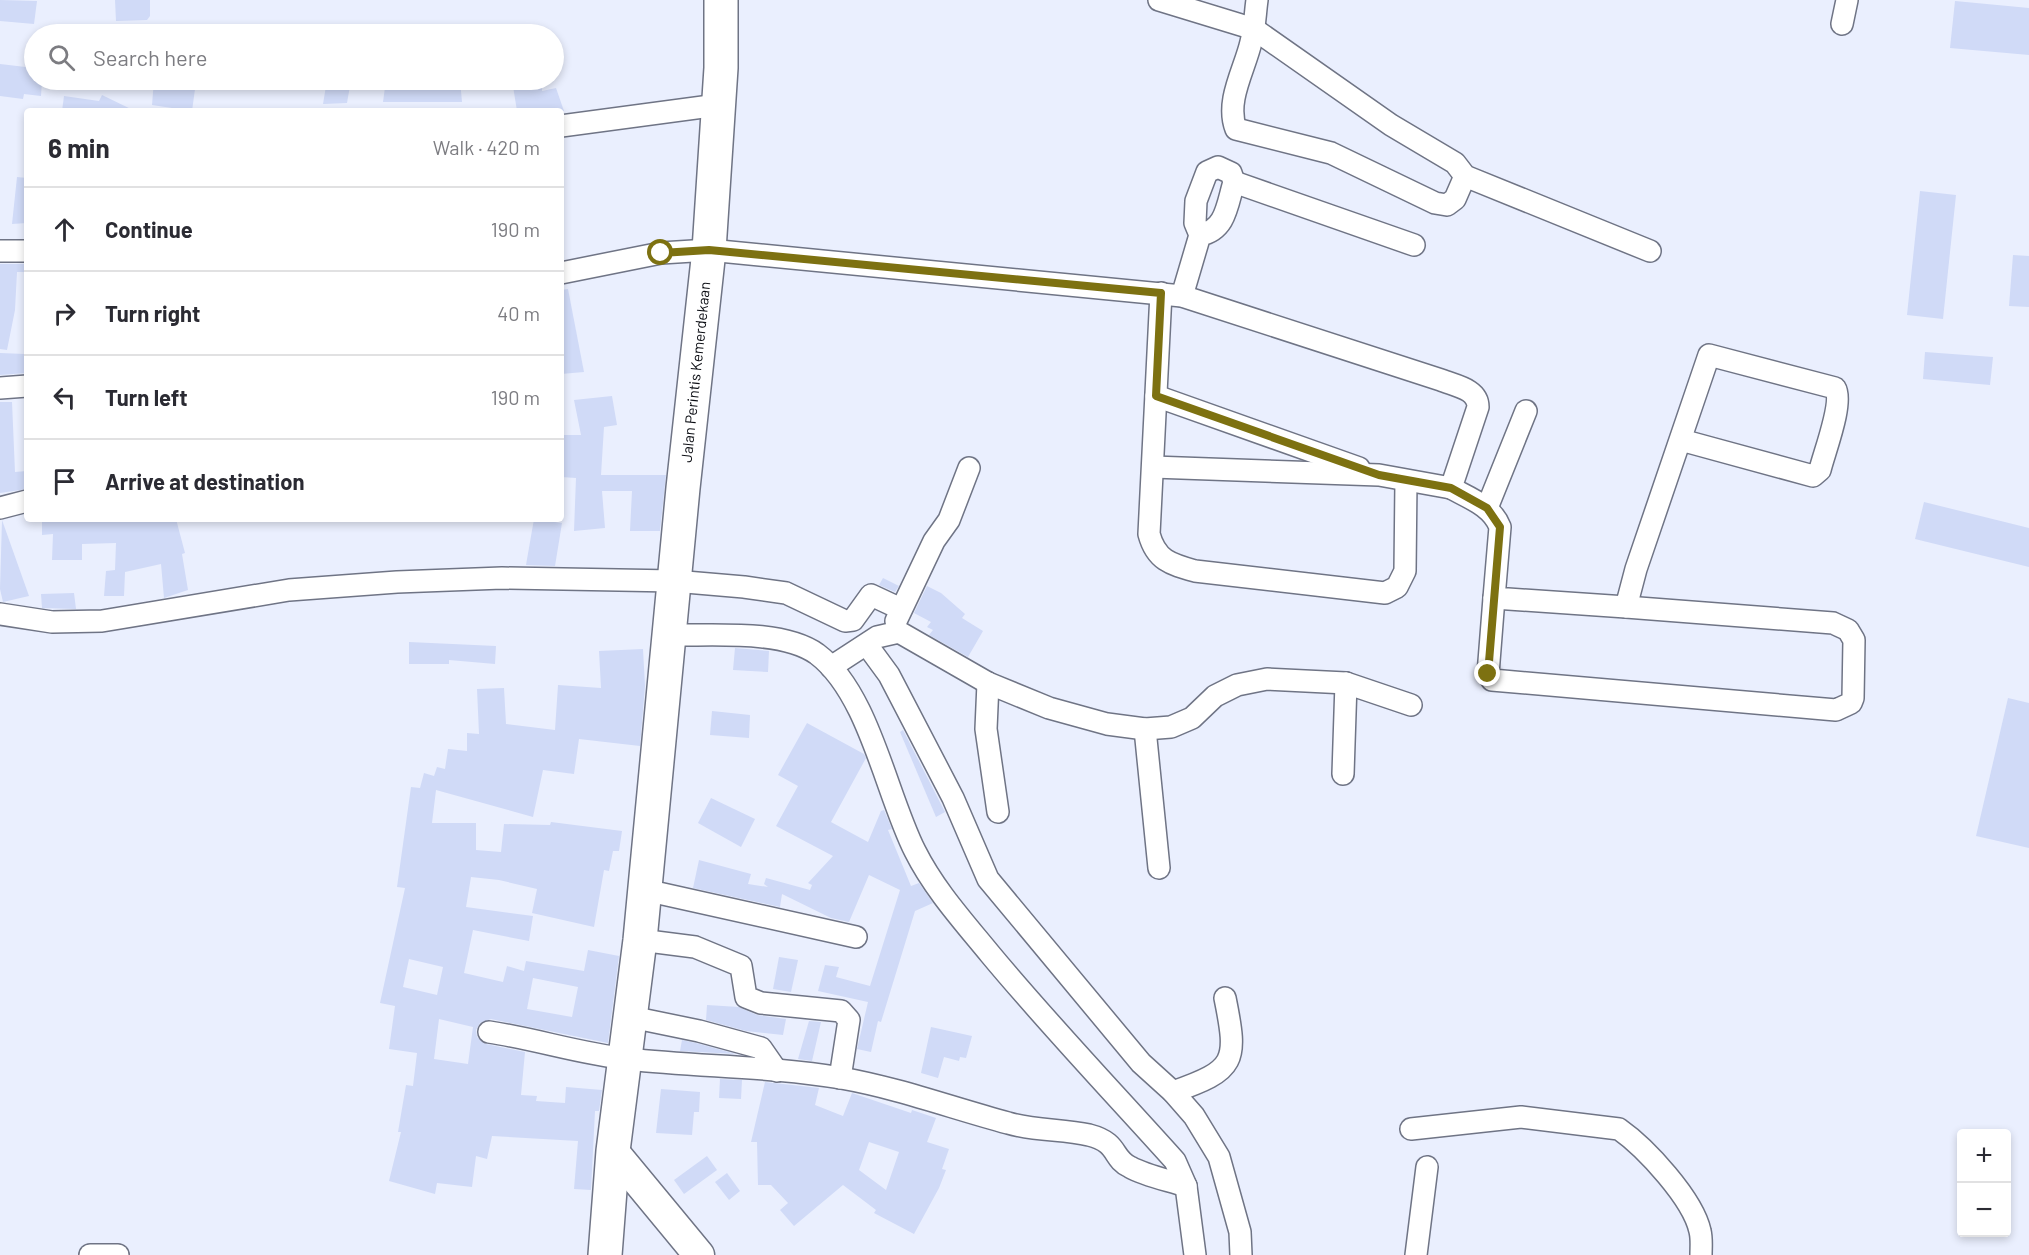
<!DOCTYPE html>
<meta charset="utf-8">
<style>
body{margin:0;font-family:Barlow,sans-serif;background:#f2f2f3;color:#2b2b33}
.controls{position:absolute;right:18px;bottom:18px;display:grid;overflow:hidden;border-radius:6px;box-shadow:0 3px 9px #0003}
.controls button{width:54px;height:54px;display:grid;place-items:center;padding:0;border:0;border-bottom:2px solid #e1e1e2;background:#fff;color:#2b2b33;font:30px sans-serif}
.stop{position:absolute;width:18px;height:18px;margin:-14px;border:4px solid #7d7111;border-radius:50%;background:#fff}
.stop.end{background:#7d7111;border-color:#fff;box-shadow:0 2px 6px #0008}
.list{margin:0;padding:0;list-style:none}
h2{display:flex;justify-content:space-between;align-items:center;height:78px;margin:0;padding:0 24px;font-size:26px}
h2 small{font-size:20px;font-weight:400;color:#7c7c81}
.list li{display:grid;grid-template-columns:39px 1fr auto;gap:18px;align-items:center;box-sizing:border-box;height:84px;padding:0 24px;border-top:2px solid #e1e1e2}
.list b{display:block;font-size:22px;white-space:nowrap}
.list em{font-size:20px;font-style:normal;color:#7c7c81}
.icon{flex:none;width:33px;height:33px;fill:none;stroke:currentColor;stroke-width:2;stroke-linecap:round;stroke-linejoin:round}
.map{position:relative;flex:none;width:2029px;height:1255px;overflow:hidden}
.search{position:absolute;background:#fff;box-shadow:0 3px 9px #0003;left:24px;top:24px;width:540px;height:66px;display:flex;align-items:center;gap:15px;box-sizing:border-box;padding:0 21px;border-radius:33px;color:#7c7c81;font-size:22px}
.panel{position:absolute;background:#fff;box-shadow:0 3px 9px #0003;left:24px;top:108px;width:540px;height:414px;border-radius:6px}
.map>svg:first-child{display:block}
.building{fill:#d0daf7;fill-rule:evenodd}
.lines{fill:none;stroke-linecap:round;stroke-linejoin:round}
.minor-casing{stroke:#6f7485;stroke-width:24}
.secondary-casing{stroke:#6f7485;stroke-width:33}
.primary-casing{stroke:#6f7485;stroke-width:36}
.minor{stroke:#fff;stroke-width:21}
.secondary{stroke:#fff;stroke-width:30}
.primary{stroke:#fff;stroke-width:33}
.route{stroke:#7d7111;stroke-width:8}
.labels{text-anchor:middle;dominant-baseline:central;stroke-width:4.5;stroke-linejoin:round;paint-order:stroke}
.street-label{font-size:15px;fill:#0a0c12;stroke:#fff}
</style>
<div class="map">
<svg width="2029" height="1255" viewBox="0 0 2029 1255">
<rect width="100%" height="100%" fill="#eaeffe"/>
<g class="building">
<polygon points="0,0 37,1 34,24 0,21"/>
<polygon points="115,0 150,0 150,16 147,20 116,21"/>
<polygon points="1955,1 2029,8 2029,55 1950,48"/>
<polygon points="0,64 34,68 34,80 42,80 41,96 24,94 23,99 0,96"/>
<polygon points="154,80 195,89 192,111 152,105"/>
<polygon points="327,80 351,80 347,103 323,104"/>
<polygon points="386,80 460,80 462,102 383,102"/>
<polygon points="512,80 542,80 542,91 556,88 564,111 517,111"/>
<polygon points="102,95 135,111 62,111 64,96 99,101"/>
<polygon points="17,177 27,178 27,223 12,224"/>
<polygon points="1920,191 1956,195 1943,319 1907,315"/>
<polygon points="2013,255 2029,256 2029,307 2009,306"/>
<polygon points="0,264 27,264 27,272 17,272 15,310 7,350 0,349"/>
<polygon points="568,289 584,372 561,374 561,290"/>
<polygon points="1925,352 1993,357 1990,385 1923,379"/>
<polygon points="0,353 25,354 26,373 0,375"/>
<polygon points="612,396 617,425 604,427 601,475 666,475 660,531 630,531 632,491 602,491 605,528 574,531 576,478 561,477 561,435 581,435 574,400"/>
<polygon points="0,402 12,402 15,472 27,471 27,489 0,493"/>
<polygon points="1924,502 2029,528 2029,567 1915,539"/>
<polygon points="42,519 176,519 185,553 182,554 188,590 164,598 161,564 125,572 124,596 104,596 106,571 115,570 116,543 82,544 82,560 52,560 53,534 42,535"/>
<polygon points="534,519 562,523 555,566 526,565"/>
<polygon points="2,520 29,596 3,602 0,589"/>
<polygon points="883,578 899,586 895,592 879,585"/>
<polygon points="927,586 941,593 965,614 962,618 983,631 968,657 929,635 933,630 927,627 931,622 914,613"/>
<polygon points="74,593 76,609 42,608 41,594"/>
<polygon points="409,642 496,646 495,664 449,660 449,664 409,664"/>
<polygon points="735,648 769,651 768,672 733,670"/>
<path d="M 643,649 L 645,686 L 640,746 L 579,739 L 574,774 L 543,770 L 533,817 L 436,790 L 432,823 L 476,823 L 476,850 L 501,852 L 504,824 L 550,825 L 551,822 L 622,831 L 619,851 L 613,851 L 609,871 L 604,870 L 594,927 L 532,913 L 537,889 L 499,880 L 471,877 L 466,907 L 533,916 L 529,941 L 473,930 L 464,973 L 503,982 L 507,966 L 524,971 L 526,961 L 584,971 L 588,950 L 619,956 L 608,1043 L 491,1019 L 480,1023 L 476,1030 L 477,1037 L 486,1044 L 525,1052 L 521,1095 L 537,1096 L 536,1101 L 565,1103 L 566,1087 L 602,1090 L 599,1111 L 595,1111 L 591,1190 L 574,1189 L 578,1141 L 492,1136 L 487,1159 L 476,1156 L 472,1187 L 437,1183 L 435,1194 L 389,1181 L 401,1132 L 398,1132 L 406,1085 L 413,1086 L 417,1053 L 389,1049 L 395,1006 L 380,1003 L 405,888 L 397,887 L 411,787 L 420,788 L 424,773 L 434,776 L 437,767 L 445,769 L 448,749 L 467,751 L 467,733 L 479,734 L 477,689 L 504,688 L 506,724 L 555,730 L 558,685 L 601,688 L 599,651 ZM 409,959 L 443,967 L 437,995 L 403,987 ZM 533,978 L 578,987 L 572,1017 L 527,1009 ZM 439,1019 L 473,1027 L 468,1064 L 434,1059 Z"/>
<polygon points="2008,698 2029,703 2029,848 1976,836"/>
<polygon points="712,711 750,715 749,738 710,735"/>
<polygon points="807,723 864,754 866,758 831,822 868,842 881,811 884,810 892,829 888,830 911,886 919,883 933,903 915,911 881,1022 878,1021 871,1052 857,1049 868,1002 818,991 825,965 839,967 836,977 870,986 900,890 869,875 849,922 831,918 782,894 780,907 693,888 699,860 751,874 748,884 768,887 764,884 766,878 810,890 812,885 808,883 833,856 776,826 798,786 778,775"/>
<polygon points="903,730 945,812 936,817 900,732"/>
<polygon points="711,798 755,819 741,847 698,823"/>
<polygon points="779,957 798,960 791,992 773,989"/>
<polygon points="707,1005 739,1007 757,1015 786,1019 783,1035 746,1031 706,1020"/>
<polygon points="809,1021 821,1022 812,1061 798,1059"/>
<polygon points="931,1027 972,1036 966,1058 960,1057 959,1061 944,1057 938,1078 921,1073"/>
<polygon points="682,1040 696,1043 736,1054 680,1051"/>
<polygon points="720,1079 742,1080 741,1099 719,1098"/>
<path d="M 765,1082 L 819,1088 L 815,1105 L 843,1116 L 852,1093 L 911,1113 L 912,1110 L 936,1118 L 927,1142 L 949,1149 L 942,1169 L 946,1170 L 939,1188 L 914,1234 L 874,1213 L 876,1210 L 843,1185 L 794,1226 L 780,1210 L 788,1203 L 771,1185 L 758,1185 L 757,1142 L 751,1142 ZM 869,1142 L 899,1152 L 886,1190 L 859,1170 Z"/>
<polygon points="661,1089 700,1092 699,1112 694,1112 692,1135 656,1133"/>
<polygon points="707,1156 717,1170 684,1194 674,1180"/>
<polygon points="727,1173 740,1191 729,1200 715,1182"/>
</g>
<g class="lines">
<defs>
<g id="minor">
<polyline points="1159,0 1254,29 1391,125 1455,163 1465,176 1650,251"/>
<path d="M 1257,0 C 1255,14 1255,28 1251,42 C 1245,69 1225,101 1236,129 L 1331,153 L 1435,203 L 1447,205 L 1455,199 L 1465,176"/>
<polyline points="1842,24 1847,0"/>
<polyline points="561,126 718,105"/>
<polyline points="1234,182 1414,245"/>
<polyline points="0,251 27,251"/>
<path d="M 561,273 L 661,253 L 709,250 L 1182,296 L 1441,380 C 1456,386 1478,389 1478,407 L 1451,488 C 1469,498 1492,506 1500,527 L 1494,598 L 1626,607 L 1636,569 L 1709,355 L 1835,388 C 1844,402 1824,453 1820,470 L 1813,476 L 1681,440"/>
<path d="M 1161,293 L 1149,534 C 1156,560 1170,564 1195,571 L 1385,593 L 1397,587 L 1405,571 L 1406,481"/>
<path d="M 1182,296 L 1200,235 L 1195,223 L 1196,201 L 1207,172 L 1218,167 L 1231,173 L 1234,182 C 1227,205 1226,230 1200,235"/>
<polyline points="0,388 27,386"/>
<polyline points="1156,396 1359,468"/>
<polyline points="1153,467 1379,475 1451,488"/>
<polyline points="0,508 27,501"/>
<polyline points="1487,508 1526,411"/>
<polyline points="1494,598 1488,674 1492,680 1836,710 1851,703 1853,698 1854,640 1848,630 1833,623 1626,607"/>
<polyline points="0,614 52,622 102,621 289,590 397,582 502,578 674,581 744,587 786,593 845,621 853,620 871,595 901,609"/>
<polyline points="896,621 934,541 949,520 969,468"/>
<path d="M 670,635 C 711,636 782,629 817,654 C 869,693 886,794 915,851 C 934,889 963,921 990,954 C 1049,1025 1113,1092 1175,1161 L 1186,1186 L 1195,1255"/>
<polyline points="867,645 889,675 953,798 988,879 1141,1063 1173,1092 1194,1116 1219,1157 1240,1232 1241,1255"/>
<polyline points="831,667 877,637 899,632 988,683 1049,708 1107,724 1145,729 1171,727 1192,718 1215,696 1237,685 1267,679 1346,683 1411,705"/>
<polyline points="988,683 986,729 998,812"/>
<polyline points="1145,729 1159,868"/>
<polyline points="1343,774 1346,683"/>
<polyline points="645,890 856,937"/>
<polyline points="640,940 695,947 741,966 746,997 761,1003 841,1011 849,1020 840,1078"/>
<polyline points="631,1017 699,1031 761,1048 777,1071"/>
<path d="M 489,1032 C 536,1039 581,1054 628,1059 C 699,1067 771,1066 841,1078 C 898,1088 952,1108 1008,1123 C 1035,1131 1063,1129 1089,1135 C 1120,1143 1111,1158 1130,1167 C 1146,1176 1168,1180 1186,1186"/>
<path d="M 1173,1092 C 1236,1070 1238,1062 1225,998"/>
<path d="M 1411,1129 L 1521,1117 L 1619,1129 C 1646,1148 1693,1199 1700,1231 C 1702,1239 1701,1247 1701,1255"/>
<polyline points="90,1255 118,1255"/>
<polyline points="1416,1255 1427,1167"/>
</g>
<polyline id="secondary" points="613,1151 699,1255"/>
<polyline id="primary" points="605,1255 613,1151 640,940 683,488 709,250 721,68 721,0"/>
</defs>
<use href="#minor" class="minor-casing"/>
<use href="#secondary" class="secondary-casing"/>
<use href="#primary" class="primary-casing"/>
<use href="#minor" class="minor"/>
<use href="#secondary" class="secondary"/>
<use href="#primary" class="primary"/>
</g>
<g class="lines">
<polyline class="route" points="661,253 709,250 1161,293 1156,396 1379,475 1451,488 1487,508 1500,527 1488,674"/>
</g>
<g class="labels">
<g class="street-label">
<text transform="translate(695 372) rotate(-84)">Jalan Perintis Kemerdekaan</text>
</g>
</g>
</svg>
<div class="controls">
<button>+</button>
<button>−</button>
</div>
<div class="stop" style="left:661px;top:253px"></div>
<div class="stop end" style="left:1488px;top:674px"></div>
<div class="search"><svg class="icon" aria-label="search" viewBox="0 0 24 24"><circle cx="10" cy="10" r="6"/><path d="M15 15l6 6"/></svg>Search here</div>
<section class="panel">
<h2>6 min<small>Walk · 420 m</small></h2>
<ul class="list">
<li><svg class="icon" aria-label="ahead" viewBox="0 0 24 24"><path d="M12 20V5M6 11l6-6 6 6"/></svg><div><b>Continue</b></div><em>190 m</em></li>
<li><svg class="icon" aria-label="right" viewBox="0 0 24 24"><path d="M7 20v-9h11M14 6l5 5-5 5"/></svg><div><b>Turn right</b></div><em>40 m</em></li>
<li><svg class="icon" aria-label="left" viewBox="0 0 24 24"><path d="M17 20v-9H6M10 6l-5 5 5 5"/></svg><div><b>Turn left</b></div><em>190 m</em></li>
<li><svg class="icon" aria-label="arrive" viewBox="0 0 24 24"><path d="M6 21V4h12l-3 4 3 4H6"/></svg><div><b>Arrive at destination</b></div></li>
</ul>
</section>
</div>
